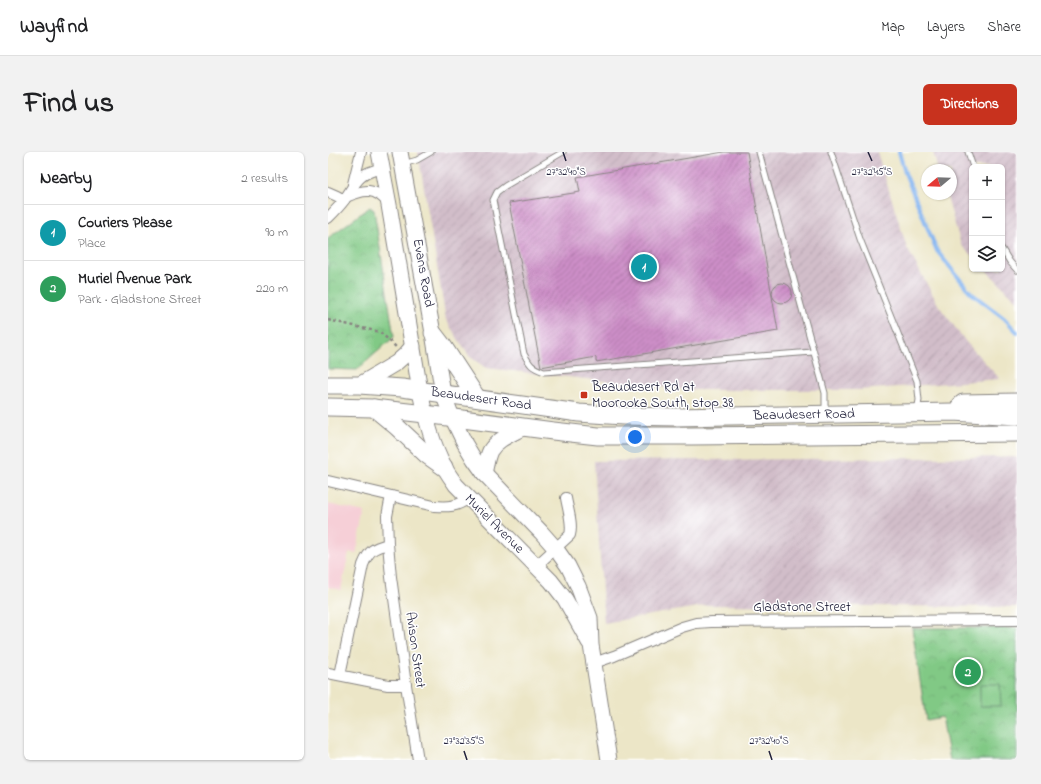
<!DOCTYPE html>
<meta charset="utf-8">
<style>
body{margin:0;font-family:"Indie Flower",sans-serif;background:#f2f2f2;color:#202124}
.controls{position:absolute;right:12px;top:12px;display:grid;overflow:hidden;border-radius:6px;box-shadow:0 1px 3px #0004}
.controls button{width:36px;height:36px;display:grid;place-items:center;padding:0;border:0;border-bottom:1px solid #e0e0e0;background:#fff;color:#202124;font:20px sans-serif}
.compass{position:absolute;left:593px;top:12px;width:36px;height:36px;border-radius:50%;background:#fff;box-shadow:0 1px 3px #0004;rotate:251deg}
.you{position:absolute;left:307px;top:285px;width:14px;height:14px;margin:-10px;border:3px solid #fff;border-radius:50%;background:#1a73e8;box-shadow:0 0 0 6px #1a73e833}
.badge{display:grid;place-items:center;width:26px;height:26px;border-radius:50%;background:#c8321e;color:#fff;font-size:13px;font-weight:700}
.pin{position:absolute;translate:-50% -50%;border:2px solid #fff;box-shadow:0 1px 4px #0006}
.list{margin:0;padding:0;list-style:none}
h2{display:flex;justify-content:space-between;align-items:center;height:52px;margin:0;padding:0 16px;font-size:17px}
h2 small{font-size:13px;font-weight:400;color:#757577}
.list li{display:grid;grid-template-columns:26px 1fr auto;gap:12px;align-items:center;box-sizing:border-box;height:56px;padding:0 16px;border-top:1px solid #e0e0e0}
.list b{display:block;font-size:15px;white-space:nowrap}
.list p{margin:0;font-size:13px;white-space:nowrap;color:#757577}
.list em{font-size:13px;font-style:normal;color:#757577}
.icon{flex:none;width:22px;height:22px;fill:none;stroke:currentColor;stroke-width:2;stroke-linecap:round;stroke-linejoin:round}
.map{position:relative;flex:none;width:689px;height:608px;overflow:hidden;border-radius:6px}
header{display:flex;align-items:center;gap:24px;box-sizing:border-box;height:56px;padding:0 20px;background:#fff;border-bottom:1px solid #e0e0e0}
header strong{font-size:19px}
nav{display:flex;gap:22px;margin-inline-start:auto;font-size:14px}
.intro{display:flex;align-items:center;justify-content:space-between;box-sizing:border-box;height:96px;padding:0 24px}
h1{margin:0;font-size:28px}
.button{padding:10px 18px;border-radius:6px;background:#c8321e;color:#fff;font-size:14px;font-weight:700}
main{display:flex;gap:24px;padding:0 24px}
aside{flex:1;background:#fff;border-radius:6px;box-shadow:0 1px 3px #0004}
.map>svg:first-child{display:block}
.built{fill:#f6cfd7}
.industrial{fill:url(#industrial-furrows)}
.park{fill:url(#park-crowns);stroke:#527660}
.pitch{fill:#81c985;stroke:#527660}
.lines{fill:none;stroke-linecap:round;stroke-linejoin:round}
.stream{stroke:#87b7f2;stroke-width:4}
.building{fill:url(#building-hatch)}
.service-casing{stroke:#878481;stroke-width:7}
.minor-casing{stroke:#878481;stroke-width:12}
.secondary-casing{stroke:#878481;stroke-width:17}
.trunk-casing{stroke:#878481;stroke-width:19}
.path{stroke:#878481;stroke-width:2.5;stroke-dasharray:3 3;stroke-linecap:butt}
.service{stroke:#fff;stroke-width:5}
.minor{stroke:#fff;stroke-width:10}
.secondary{stroke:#fff;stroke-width:15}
.trunk{stroke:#fff;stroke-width:17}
.ticks{fill:none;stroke:#22223b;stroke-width:1.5}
.poi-dot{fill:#c8321e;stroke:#fff;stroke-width:1.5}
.labels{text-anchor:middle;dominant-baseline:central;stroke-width:3;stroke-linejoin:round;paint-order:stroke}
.street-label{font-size:14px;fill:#22223b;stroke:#fff}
.poi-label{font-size:14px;fill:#22223b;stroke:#fff;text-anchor:start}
.ticks-label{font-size:10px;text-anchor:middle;fill:#22223b;stroke:#fff;stroke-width:3;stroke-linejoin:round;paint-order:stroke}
</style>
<header>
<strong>Wayfind</strong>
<nav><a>Map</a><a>Layers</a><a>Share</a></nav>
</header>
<div class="intro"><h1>Find us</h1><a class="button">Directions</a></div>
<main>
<aside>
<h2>Nearby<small>2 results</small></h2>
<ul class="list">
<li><span class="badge" style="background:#0f9aa8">1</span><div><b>Couriers Please</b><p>Place</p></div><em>90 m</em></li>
<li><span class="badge" style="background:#2e9e5b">2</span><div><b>Muriel Avenue Park</b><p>Park · Gladstone Street</p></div><em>220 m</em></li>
</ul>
</aside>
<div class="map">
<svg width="689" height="608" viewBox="0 0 689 608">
<defs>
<pattern id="industrial-furrows" width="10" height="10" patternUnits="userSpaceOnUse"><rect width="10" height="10" fill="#d1bdc9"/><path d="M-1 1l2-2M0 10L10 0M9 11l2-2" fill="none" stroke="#b3a2ae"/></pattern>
<pattern id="park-crowns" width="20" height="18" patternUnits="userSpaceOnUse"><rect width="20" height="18" fill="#81c985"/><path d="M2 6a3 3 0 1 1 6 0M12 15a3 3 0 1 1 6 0" fill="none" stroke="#6fac74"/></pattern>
<pattern id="building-hatch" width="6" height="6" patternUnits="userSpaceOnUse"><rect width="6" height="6" fill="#cd8ec7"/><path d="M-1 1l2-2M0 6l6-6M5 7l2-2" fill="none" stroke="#a674a3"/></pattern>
</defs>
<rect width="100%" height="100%" fill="#fff"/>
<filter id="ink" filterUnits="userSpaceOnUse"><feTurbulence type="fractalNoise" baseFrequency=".025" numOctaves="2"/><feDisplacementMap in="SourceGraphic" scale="8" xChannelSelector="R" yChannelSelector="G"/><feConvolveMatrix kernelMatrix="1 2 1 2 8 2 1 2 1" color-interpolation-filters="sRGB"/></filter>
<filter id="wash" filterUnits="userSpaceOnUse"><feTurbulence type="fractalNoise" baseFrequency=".012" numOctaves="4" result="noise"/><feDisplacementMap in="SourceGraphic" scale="16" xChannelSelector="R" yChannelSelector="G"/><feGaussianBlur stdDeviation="0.9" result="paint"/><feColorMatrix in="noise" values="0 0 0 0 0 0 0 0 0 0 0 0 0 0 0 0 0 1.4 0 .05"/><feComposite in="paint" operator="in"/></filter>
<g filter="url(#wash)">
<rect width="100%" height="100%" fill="#ece6c7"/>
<polygon class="built" points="0,352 37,360 28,402 21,400 13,438 0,435"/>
<g class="industrial">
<polygon points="90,0 549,0 579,96 611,154 638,190 672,227 532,238 360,238 158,216 141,204 118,168"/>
<polygon points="605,0 689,0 689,149 657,117 674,117 674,15 644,15 644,104 633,93 618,42 623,42 623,18 610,18"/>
<polygon points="689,305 689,455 381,453 276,471 266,309"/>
</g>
<g class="park">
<polygon points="42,55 46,58 66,185 29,218 0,217 0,86"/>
<polygon points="584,476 689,476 689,608 622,608 614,565 598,568"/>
</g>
<polygon class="pitch" points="652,532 672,532 673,554 652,554"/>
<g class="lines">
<polyline class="stream" points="571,0 577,21 609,99 643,141 676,166 689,180"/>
</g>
<g id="blocks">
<g class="building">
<polygon points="396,0 419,0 450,179 268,210 268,205 213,215 181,51 252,40 249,25"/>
<circle cx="454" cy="141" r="10"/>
</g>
</g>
</g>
<g filter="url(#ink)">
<use href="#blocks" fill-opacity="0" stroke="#878481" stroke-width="1"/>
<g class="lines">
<defs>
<g id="service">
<path d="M 235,0 L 177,34 L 169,40 L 165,48 L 196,202 C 202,213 203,215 216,220 L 485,200"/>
<polyline points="431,0 497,241 497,260"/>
<polyline points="503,0 532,87 589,229 591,248 589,259"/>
<polyline points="640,0 645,15"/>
<polyline points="75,12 89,8 103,0"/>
<polyline points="674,97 682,110 689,118"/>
</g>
<g id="minor">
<polyline points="25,32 33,0"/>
<polyline points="0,40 9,44 16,48"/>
<path d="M 18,45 C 36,37 47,35 60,51"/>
<path d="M 0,66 C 6,60 12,54 17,47 C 29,28 30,22 54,16"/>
<path d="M 0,329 L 106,354 C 120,355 129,355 141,346"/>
<polyline points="63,344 59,364 60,392 63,425 78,533 90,608"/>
<path d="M 208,414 L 242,383 C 245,372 240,358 238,346"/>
<polyline points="266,511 286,504 354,475 368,471 383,470 689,468"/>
<polyline points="0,521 60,533 78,533"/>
<path d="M 12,523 L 35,413 C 41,398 45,396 60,392"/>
</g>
<g id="secondary">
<path d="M 51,0 L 61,53 L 92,239 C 97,265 104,291 116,314 C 119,321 124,327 128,333 L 223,429 L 237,447 L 261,490"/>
<polyline points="72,0 105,181 115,242 124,265 137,292 146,307 156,321 213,380 228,397 240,414 250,434 262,466 263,493 281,608"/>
<polyline points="31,233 68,211 77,203 85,194"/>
<path d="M 156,321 C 158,314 159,305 162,299 C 169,287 184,282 196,275"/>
</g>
<g id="trunk">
<polyline points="105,181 115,194 149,246"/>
<polyline points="0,233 31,233 74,236 251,261 295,264 347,265 625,260 689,264"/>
<polyline points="632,254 635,251 689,250"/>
<polyline points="0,255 45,256 97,262 225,279 270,284 363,284 689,281"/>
<polyline points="46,256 69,275 99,303 116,315"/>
</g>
</defs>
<use href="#service" class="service-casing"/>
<use href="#minor" class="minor-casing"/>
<use href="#secondary" class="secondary-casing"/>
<use href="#trunk" class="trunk-casing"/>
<polyline class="path" points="0,168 52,180 68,195"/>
<use href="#service" class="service"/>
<use href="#minor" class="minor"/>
<use href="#secondary" class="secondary"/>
<use href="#trunk" class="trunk"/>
</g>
</g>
<path class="ticks" d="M 235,0 L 238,9M 540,0 L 544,9M 136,599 L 139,608M 441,599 L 444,608"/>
<rect class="poi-dot" x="252" y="239" width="8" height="8" rx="2"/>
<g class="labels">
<g class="street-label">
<text transform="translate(95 121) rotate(80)">Evans Road</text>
<text transform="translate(153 247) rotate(8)">Beaudesert Road</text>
<text transform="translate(476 263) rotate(-1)">Beaudesert Road</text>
<text transform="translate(166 372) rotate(45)">Muriel Avenue</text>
<text x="474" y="455">Gladstone Street</text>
<text transform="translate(87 498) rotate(82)">Avison Street</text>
</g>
<g class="poi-label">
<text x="264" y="235">Beaudesert Rd at<tspan x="264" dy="16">Moorooka South, stop 38</tspan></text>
</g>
</g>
<g class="ticks-label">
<text x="238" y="23">27°32'40"S</text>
<text x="544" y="23">27°32'45"S</text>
<text x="136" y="592">27°32'35"S</text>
<text x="441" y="592">27°32'40"S</text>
</g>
</svg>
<div class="controls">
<button>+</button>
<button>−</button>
<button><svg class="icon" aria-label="layers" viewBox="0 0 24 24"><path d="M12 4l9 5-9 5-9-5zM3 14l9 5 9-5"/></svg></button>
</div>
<svg class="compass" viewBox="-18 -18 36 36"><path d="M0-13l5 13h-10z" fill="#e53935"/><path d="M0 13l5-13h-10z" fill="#757577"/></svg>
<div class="you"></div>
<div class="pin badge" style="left:316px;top:115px;background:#0f9aa8">1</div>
<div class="pin badge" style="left:640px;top:520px;background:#2e9e5b">2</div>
</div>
</main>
